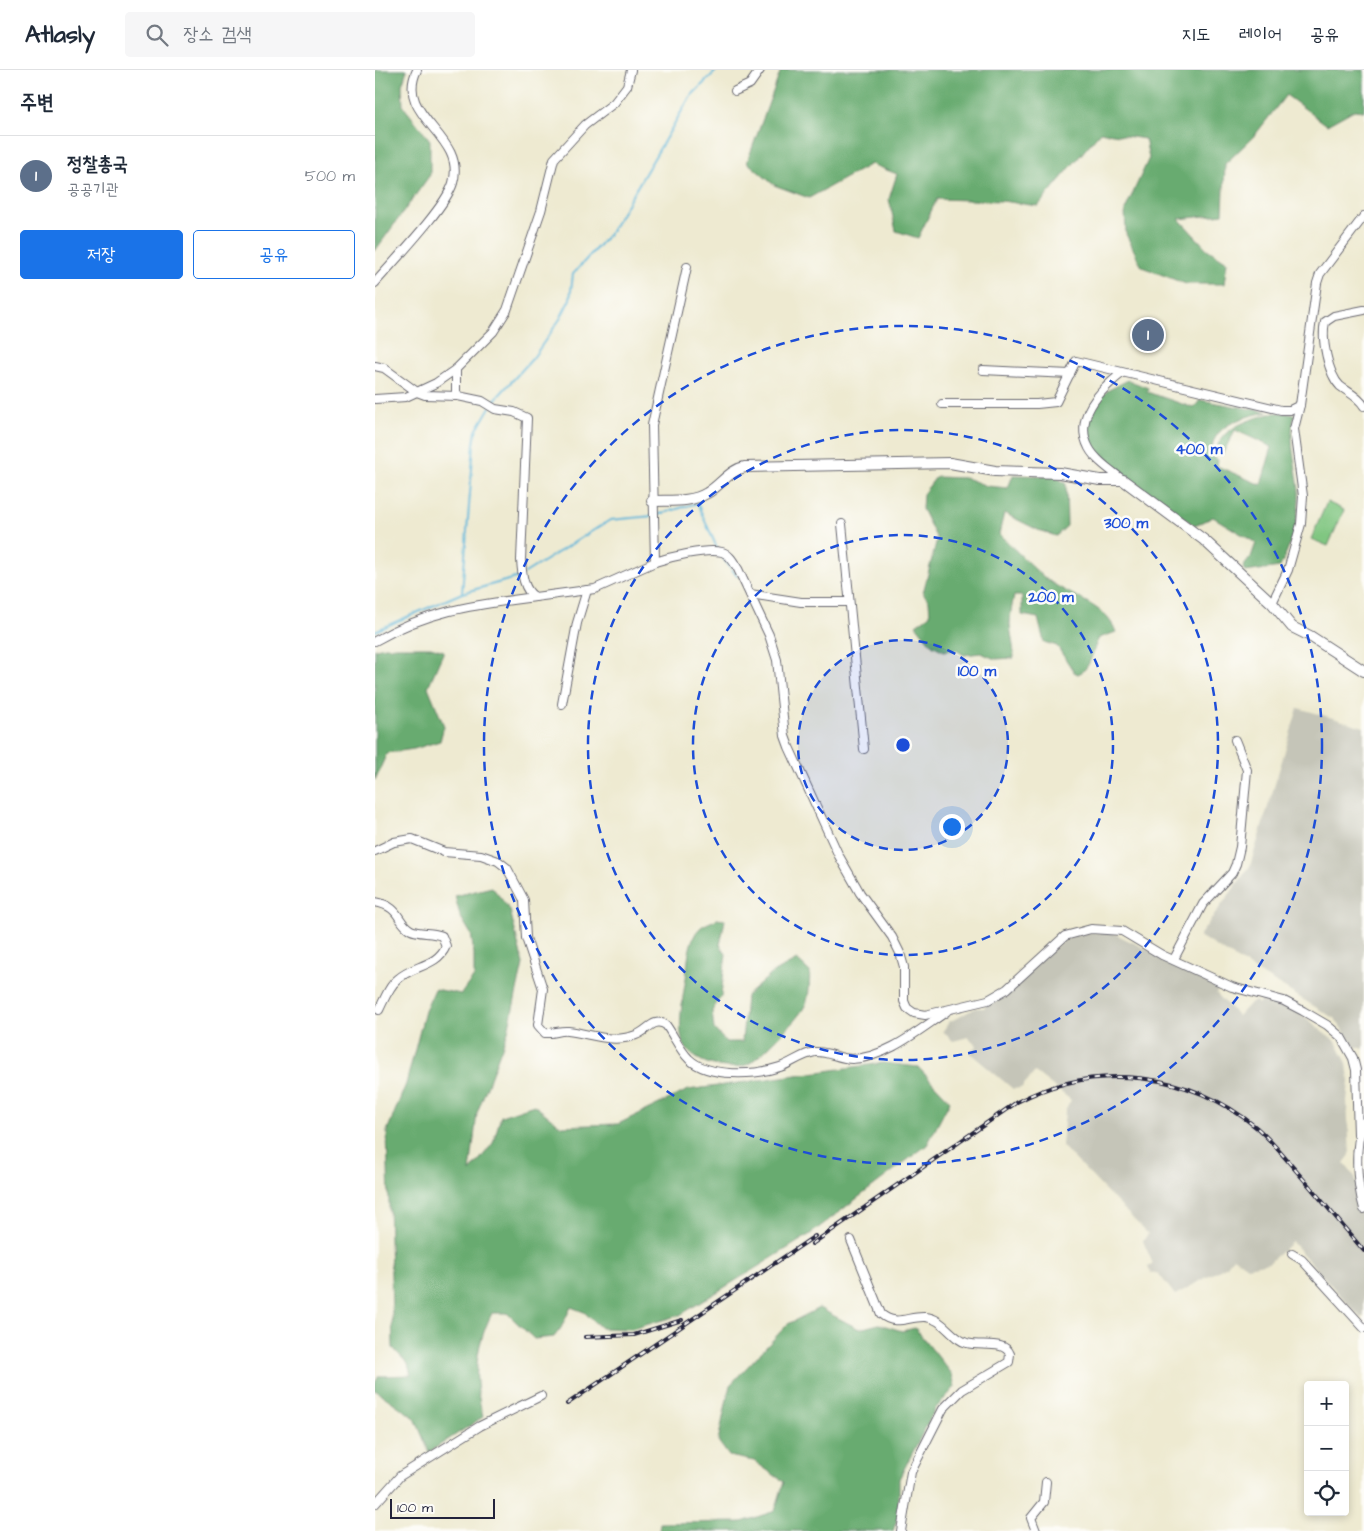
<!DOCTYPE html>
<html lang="ko">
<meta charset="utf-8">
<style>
body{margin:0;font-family:"Architects Daughter","Poor Story",sans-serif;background:#f6f6f7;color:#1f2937}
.controls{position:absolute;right:15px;bottom:15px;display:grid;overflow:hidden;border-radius:5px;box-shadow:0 2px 8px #0003}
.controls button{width:45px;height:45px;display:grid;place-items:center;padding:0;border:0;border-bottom:1px solid #e0e1e3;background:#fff;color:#1f2937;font:25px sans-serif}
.scale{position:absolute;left:15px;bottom:12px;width:105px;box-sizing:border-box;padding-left:5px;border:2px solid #22223b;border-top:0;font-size:14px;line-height:18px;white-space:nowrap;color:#22223b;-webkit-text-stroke:4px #fdfcf7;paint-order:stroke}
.you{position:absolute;left:576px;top:756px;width:18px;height:18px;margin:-12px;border:4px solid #fff;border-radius:50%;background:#1a73e8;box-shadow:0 0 0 8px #1a73e833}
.badge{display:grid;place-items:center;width:32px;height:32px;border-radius:50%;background:#1a73e8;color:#fff;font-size:16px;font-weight:700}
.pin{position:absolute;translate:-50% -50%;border:2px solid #fff;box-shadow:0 1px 5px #0006}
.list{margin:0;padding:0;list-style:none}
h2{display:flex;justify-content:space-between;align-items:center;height:65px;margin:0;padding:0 20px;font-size:21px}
h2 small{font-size:16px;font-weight:400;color:#747a83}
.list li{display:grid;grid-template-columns:32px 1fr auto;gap:15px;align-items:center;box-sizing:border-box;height:80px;padding:0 20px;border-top:1px solid #e0e1e3}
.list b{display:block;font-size:19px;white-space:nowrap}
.list p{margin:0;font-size:16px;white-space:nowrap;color:#747a83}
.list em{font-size:16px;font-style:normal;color:#747a83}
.actions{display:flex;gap:10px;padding:15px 20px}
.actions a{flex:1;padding:11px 0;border:1px solid #1a73e8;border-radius:5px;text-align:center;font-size:18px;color:#1a73e8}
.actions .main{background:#1a73e8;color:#fff}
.icon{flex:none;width:28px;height:28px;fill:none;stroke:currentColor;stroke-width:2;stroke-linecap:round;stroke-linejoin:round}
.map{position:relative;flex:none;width:989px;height:1461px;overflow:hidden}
header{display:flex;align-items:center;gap:30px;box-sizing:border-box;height:70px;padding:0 25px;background:#fff;border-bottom:1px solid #e0e1e3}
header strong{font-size:24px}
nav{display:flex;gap:28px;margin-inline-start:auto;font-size:18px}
.search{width:350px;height:45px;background:#f6f6f7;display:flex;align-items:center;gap:12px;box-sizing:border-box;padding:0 18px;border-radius:5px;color:#747a83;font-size:19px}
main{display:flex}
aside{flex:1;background:#fff}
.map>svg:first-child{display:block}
.industrial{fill:#c5c5b8}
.green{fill:#80c681;stroke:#51745e}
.forest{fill:#68ab6f;stroke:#456655}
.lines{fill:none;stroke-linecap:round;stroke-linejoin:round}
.stream{stroke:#5db6da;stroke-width:2}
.street-casing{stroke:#696870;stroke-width:10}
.secondary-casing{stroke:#696870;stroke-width:12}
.street{stroke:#fff;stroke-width:8}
.secondary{stroke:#fff;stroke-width:10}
.rail-casing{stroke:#22223b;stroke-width:4}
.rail{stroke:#fdfcf7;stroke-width:2;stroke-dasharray:5.5;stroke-linecap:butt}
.ring{fill:none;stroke:#1d4ed8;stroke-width:2.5;stroke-dasharray:9 6}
.centre{fill:#1d4ed8;stroke:#fdfcf7;stroke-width:2.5}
.ring-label{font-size:15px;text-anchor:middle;font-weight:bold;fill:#1d4ed8;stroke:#fdfcf7;stroke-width:5;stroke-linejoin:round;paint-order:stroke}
</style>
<header>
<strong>Atlasly</strong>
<div class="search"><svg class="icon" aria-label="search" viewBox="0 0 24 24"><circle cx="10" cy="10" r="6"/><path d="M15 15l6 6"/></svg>장소 검색</div>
<nav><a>지도</a><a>레이어</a><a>공유</a></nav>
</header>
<main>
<aside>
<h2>주변<small></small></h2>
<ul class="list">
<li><span class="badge" style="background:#5c6f8a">1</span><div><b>정찰총국</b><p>공공기관</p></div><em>500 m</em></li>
</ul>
<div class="actions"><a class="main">저장</a><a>공유</a></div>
</aside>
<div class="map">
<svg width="989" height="1461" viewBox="0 0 989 1461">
<rect width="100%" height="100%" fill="#fdfcf7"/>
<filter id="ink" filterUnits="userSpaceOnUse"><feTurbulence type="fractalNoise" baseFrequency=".02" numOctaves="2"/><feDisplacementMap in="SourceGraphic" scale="10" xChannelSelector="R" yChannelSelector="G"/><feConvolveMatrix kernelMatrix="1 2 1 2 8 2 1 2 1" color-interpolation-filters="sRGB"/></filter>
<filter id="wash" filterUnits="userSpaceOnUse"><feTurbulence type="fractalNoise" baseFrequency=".0096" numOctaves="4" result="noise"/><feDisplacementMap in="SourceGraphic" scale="20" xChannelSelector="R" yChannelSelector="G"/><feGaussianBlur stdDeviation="1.12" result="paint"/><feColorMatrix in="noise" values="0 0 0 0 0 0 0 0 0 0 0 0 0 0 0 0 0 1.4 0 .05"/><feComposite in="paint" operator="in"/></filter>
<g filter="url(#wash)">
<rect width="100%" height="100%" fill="#eeead1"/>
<g class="industrial">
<polygon points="923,638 989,657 989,979 979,976 960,949 824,866 875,796"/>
<polygon points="713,863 738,863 846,915 841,923 863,946 875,933 881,931 883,934 888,929 897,930 930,947 961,972 972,993 974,1011 972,1031 975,1085 969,1093 980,1107 989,1148 989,1246 986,1248 917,1172 894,1193 872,1197 858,1187 852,1196 800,1225 783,1203 776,1204 773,1197 778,1194 768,1171 773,1164 687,1076 690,1041 696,1030 660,1002 646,1018 638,1019 595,983 602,975 593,967 578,971 568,961 574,952 601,938 609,938 612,933 686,873 701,865"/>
</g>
<polygon class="green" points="952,432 969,440 953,476 936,469"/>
<g class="forest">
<polygon points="0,0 32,0 27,15 28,36 55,70 55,105 0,181"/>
<polygon points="406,0 989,0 989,41 979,40 952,55 911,25 880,65 850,94 848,144 804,149 832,179 852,192 849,214 811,214 767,197 751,164 750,140 774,88 770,69 725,62 663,136 627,131 562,129 543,168 521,161 514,129 522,104 496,94 434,128 399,115 372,92"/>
<path d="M 753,310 L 773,318 L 772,322 L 819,338 L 825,330 L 893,342 C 869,346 833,356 837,386 L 843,390 L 842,396 L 886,415 L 897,377 L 860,360 L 847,385 L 842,383 C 840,359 880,347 900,343 C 906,342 914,344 920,345 C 911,374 925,401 924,430 C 923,454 915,475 905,497 L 870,502 L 868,497 L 876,487 L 881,473 L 838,447 L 820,456 L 738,397 L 718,378 L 713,358 L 721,333 L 732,321 Z"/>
<path d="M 638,405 L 680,406 L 691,414 L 692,456 L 681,466 L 663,460 L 629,443 L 624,464 C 639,478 653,494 669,507 C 691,526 731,533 741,562 L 724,568 C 717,579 717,599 703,604 L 699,602 L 682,576 L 669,572 L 663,548 L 647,545 L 647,526 L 639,526 C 637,535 635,545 635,555 C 636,566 639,576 639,588 L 620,589 L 606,583 L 589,585 L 581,580 L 569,581 L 557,575 L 541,555 L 555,545 L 554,531 L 548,523 L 562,469 L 547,439 L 548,424 L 561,407 L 591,408 L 612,416 L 633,418 Z"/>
<polygon points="10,577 56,577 69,581 53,617 69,656 65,671 39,679 12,683 0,710 0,579"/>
<path d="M 117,817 L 135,840 L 148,894 L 133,961 L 102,1043 L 95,1102 L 118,1073 L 126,1046 L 159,1035 L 186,1056 L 243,1054 L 313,1020 L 508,993 L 543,997 L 575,1031 L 552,1075 L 434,1165 L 305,1245 L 257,1259 L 226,1258 L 209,1242 L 196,1237 L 186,1258 L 179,1267 L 159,1269 L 132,1243 L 117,1243 C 99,1280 98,1307 108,1347 L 54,1382 L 40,1348 L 0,1320 L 0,1313 L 4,1306 L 36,1305 L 33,1294 L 18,1278 L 12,1061 L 31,1014 L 50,941 L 60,919 L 86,924 L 99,906 L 99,884 L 96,864 L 85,846 L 80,826 Z"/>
<path d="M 342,849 L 350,850 L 345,875 L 351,884 L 346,926 L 337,941 L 339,959 L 351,972 L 367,972 L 371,926 L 399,902 L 422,890 L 435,902 C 434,914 435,930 428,939 C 423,949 380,993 371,995 C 349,1002 309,992 306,965 C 304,947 308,927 311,908 C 313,893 313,869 325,858 C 329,854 337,852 342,849 Z"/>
<polygon points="444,1238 484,1259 504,1254 527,1261 540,1258 577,1304 580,1317 560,1339 524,1409 524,1444 518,1461 284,1461 285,1453 367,1452 400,1441 409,1412 379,1391 354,1386 343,1371 355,1315 413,1254"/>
</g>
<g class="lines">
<g class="stream">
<polyline points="117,333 158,288 185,249 195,229 198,204 235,163 315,27 342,0"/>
<polyline points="282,445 322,433 343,480"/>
<polyline points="345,484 362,506"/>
<polyline points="150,503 235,450 278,446"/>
<polyline points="87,523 144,507"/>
<polyline points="0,561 87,523 99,374 101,361 115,337"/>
</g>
</g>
</g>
<g filter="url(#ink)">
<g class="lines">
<defs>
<g id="street">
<polyline points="360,21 375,14 385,0"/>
<path d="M 312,197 L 277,355 L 280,492 C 295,487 331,478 347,482 C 355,484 359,493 363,499 L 394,565 L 402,590 L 410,666 L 414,677 L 464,786 L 485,823 L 517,867 L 525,883 L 529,897 L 529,931 L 532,938 L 539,943 L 550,945 L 613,930 L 632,919 L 690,866 L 716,859 L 747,861 L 787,885 L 857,917 L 909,931 L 928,941 L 952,955 L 966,967 L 978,988 L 981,1000 L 983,1065"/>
<path d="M 0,213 C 18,192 71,137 78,113 C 92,65 19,47 42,0"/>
<path d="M 989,240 L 959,246 L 950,252 C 946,268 953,304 965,316 C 973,322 984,327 989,336"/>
<path d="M 0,296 L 9,298 L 42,322 L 50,325 L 83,326 L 107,331 L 120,339 L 139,342 L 152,348 L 146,490 C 147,503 148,520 160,527 L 220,519 L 280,492"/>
<polyline points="81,299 81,326"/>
<polyline points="608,300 695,304"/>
<path d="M 747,303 C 725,320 698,348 714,378 C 721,391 737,401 748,410"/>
<polyline points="0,329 31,327 61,313 81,299 118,262 132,240 166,141 179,89 210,55 239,33 252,16 256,0"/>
<polyline points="567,334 662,334 681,332 701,291 906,340 915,340 925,335"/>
<polyline points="467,454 489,679"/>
<polyline points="375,524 426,532 473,532"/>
<polyline points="897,533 913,500 926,454 928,426 919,359 925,335 942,213 945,204 989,146"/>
<path d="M 0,571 C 54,540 100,535 160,527"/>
<polyline points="187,634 202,553 212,520"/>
<path d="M 0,781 L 19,772 L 37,769 L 69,782 L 106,785 L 123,791 L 132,798 L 149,830 L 151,868 L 168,919 L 163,955 L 170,963 C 178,964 185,960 193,961 C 217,964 237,974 261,965 C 273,961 278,947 291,955 C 299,966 304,979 314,989 C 334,1008 381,1005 405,997 C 417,993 427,984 440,982 C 452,981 465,989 477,989 C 511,988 544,960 571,942"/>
<path d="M 0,832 C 27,837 21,852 36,860 C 44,864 57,862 67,866 L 71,876 C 62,897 38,895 23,909 C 14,916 9,930 4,940"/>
<polyline points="799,889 828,834 857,803 861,794 865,777 872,700 860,670"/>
<path d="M 989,1052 C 978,1077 982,1113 989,1139"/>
<path d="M 476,1170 L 506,1244 C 521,1257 533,1246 550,1247 C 569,1248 576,1269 592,1273 C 605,1277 630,1270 635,1284 L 634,1292 L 587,1320 L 568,1339 L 536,1402 L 526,1461"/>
<polyline points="917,1184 927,1190 989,1258"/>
<polyline points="0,1434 25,1406 105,1356 166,1326"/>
<polyline points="661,1461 656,1448 669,1432 671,1412"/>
</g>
<path id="secondary" d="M 277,431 C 294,430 316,433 332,423 C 346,415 354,400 370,397 L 575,393 L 620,401 L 685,403 L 725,410 L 748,410 L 829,470 L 897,533 L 917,557 L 935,566 L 989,601"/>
</defs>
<use href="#street" class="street-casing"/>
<use href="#secondary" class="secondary-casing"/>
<use href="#street" class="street"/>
<use href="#secondary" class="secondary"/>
<defs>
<g id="rail">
<path d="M 437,1174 L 642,1032 C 720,991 814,1001 882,1058 C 897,1071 910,1088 923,1103 C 945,1128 967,1155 989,1181"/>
<polyline points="210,1267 259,1265 307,1250"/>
<polyline points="192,1334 440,1166"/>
</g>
</defs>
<use href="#rail" class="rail-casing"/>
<use href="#rail" class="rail"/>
</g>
</g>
<circle cx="528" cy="675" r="105" fill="#1d4ed8" fill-opacity=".12"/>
<g class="ring">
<circle cx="528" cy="675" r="105"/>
<circle cx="528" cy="675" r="210"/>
<circle cx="528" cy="675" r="315"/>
<circle cx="528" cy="675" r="419"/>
</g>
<circle cx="528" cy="675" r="8" class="centre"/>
<g class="ring-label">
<text x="824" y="384">400 m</text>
<text x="751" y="458">300 m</text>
<text x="676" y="532">200 m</text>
<text x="602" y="606">100 m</text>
</g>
</svg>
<div class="controls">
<button>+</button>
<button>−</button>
<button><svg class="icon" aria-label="locate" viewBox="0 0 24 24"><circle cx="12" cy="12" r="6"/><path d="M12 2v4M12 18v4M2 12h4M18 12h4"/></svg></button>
</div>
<div class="scale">100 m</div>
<div class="you"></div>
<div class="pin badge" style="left:773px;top:265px;background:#5c6f8a">1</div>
</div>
</main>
